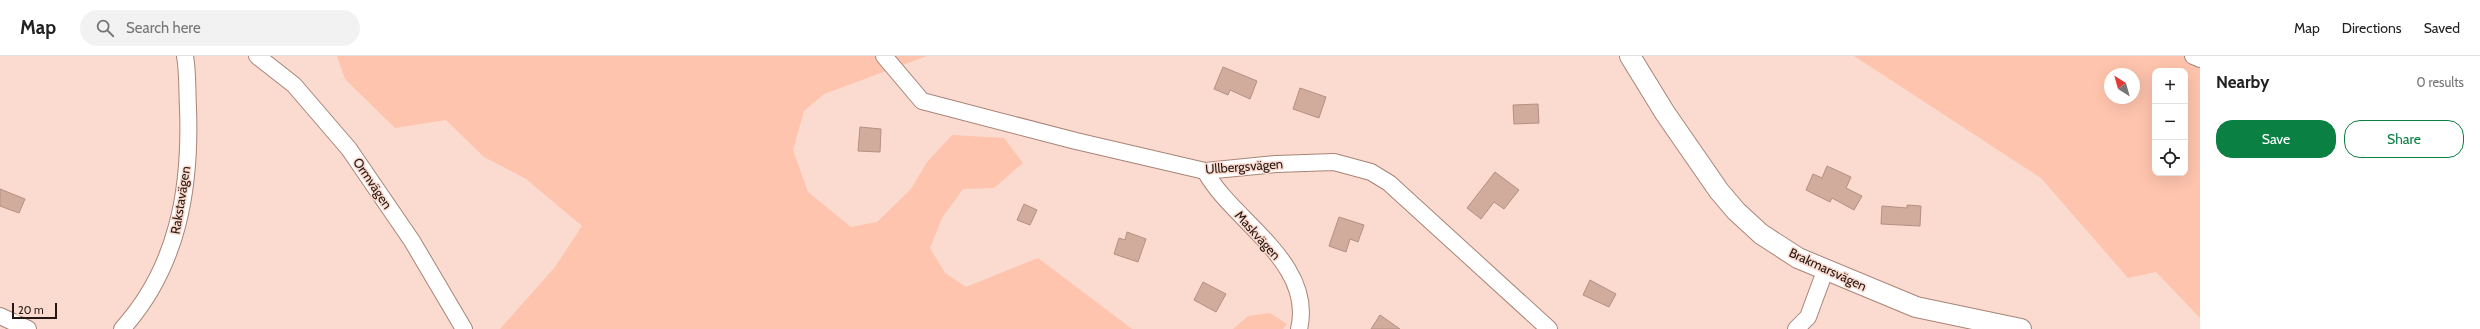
<!DOCTYPE html>
<meta charset="utf-8">
<style>
body{margin:0;font-family:Cabin,sans-serif;background:#f2f2f2;color:#222}
.controls{position:absolute;right:12px;top:12px;display:grid;overflow:hidden;border-radius:8px;box-shadow:0 4px 16px #0002}
.controls button{width:36px;height:36px;display:grid;place-items:center;padding:0;border:0;border-bottom:1px solid #e0e0e0;background:#fff;color:#222;font:20px sans-serif}
.compass{position:absolute;left:2104px;top:12px;width:36px;height:36px;border-radius:50%;background:#fff;box-shadow:0 4px 16px #0002;rotate:323deg}
.scale{position:absolute;left:12px;bottom:10px;width:45px;box-sizing:border-box;padding-left:4px;border:2px solid #251712;border-top:0;font-size:11px;line-height:14px;white-space:nowrap;color:#251712;-webkit-text-stroke:3px #fbdbcf;paint-order:stroke}
.list{margin:0;padding:0;list-style:none}
h2{display:flex;justify-content:space-between;align-items:center;height:52px;margin:0;padding:0 16px;font-size:17px}
h2 small{font-size:13px;font-weight:400;color:#767676}
.actions{display:flex;gap:8px;padding:12px 16px}
.actions a{flex:1;padding:9px 0;border:1px solid #0b8043;border-radius:16px;text-align:center;font-size:14px;color:#0b8043}
.actions .main{background:#0b8043;color:#fff}
.icon{flex:none;width:22px;height:22px;fill:none;stroke:currentColor;stroke-width:2;stroke-linecap:round;stroke-linejoin:round}
.map{position:relative;flex:none;width:2200px;height:273px;overflow:hidden}
header{display:flex;align-items:center;gap:24px;box-sizing:border-box;height:56px;padding:0 20px;background:#fff;border-bottom:1px solid #e0e0e0}
header strong{font-size:19px}
nav{display:flex;gap:22px;margin-inline-start:auto;font-size:14px}
.search{width:280px;height:36px;background:#f2f2f2;display:flex;align-items:center;gap:10px;box-sizing:border-box;padding:0 14px;border-radius:22px;color:#767676;font-size:15px}
main{display:flex}
aside{flex:1;background:#fff}
.map>svg:first-child{display:block}
.green{fill:#fec4ad;fill-rule:evenodd}
.building{fill:#d1ab9c;stroke:#b59082}
.lines{fill:none;stroke-linecap:round;stroke-linejoin:round}
.minor-casing{stroke:#a88477;stroke-width:18}
.tertiary-casing{stroke:#a88477;stroke-width:22}
.minor{stroke:#fff;stroke-width:16}
.tertiary{stroke:#fff;stroke-width:20}
.labels{text-anchor:middle;dominant-baseline:central;stroke-width:3;stroke-linejoin:round;paint-order:stroke}
.street-label{font-size:13px;fill:#251712;stroke:#fbdbcf}
</style>
<header>
<strong>Map</strong>
<div class="search"><svg class="icon" aria-label="search" viewBox="0 0 24 24"><circle cx="10" cy="10" r="6"/><path d="M15 15l6 6"/></svg>Search here</div>
<nav><a>Map</a><a>Directions</a><a>Saved</a></nav>
</header>
<main>
<div class="map">
<svg width="2200" height="273" viewBox="0 0 2200 273">
<rect width="100%" height="100%" fill="#fbdbcf"/>
<g class="green">
<polygon points="337,0 927,0 824,38 804,55 793,94 808,136 851,171 877,166 911,133 927,106 952,79 1004,82 1023,107 994,132 963,133 942,162 930,192 945,217 966,231 1038,202 1132,273 500,273 555,211 582,170 526,123 484,101 446,64 395,72 345,23"/>
<path d="M 1854,0 L 2200,0 L 2200,262 L 2156,216 L 2128,222 L 2041,122 ZM 2155,15 L 2185,15 L 2185,117 L 2155,117 ZM 2110,18 L 2134,18 L 2134,42 L 2110,42 Z"/>
<polygon points="1270,257 1287,268 1283,273 1233,273 1248,260"/>
</g>
<g class="building">
<polygon points="1223,11 1257,25 1250,43 1230,34 1228,39 1214,33"/>
<polygon points="1300,32 1326,41 1319,62 1293,53"/>
<polygon points="1538,48 1539,67 1514,68 1513,49"/>
<polygon points="860,71 881,73 880,96 858,95"/>
<polygon points="1827,110 1851,121 1846,132 1862,140 1854,154 1832,142 1830,146 1806,134 1813,118 1822,122"/>
<polygon points="1495,116 1519,134 1504,153 1494,146 1481,163 1467,152"/>
<polygon points="0,133 25,143 19,157 0,150"/>
<polygon points="1024,148 1037,154 1030,169 1017,164"/>
<polygon points="1907,149 1921,150 1920,170 1881,168 1882,150 1907,152"/>
<polygon points="1339,161 1364,169 1358,186 1350,183 1346,196 1329,190"/>
<polygon points="1127,176 1146,183 1138,206 1114,198 1119,182 1125,184"/>
<polygon points="1590,224 1616,238 1609,251 1583,239"/>
<polygon points="1203,226 1226,238 1216,256 1194,244"/>
<polygon points="1380,259 1400,273 1371,273"/>
</g>
<g class="lines">
<defs>
<g id="minor">
<polyline points="257,0 294,29 349,93 412,185 464,273"/>
<polyline points="884,0 922,45 1076,85 1205,115 1276,108 1334,106 1371,116 1389,127 1549,273"/>
<polyline points="2193,0 2200,3"/>
<path d="M 1205,115 C 1232,165 1315,206 1299,273"/>
<polyline points="0,260 28,273"/>
<path d="M 122,273 C 178,211 191,133 188,52 C 187,35 188,17 185,0"/>
<polyline points="1796,273 1808,261 1825,215"/>
</g>
<polyline id="tertiary" points="1630,0 1665,57 1719,135 1736,155 1761,178 1798,202 1916,251 2021,273"/>
</defs>
<use href="#minor" class="minor-casing"/>
<use href="#tertiary" class="tertiary-casing"/>
<use href="#minor" class="minor"/>
<use href="#tertiary" class="tertiary"/>
</g>
<g class="labels">
<g class="street-label">
<text transform="translate(1244 110) rotate(-4)">Ullbergsvägen</text>
<text transform="translate(373 127) rotate(56)">Ormvägen</text>
<text transform="translate(180 144) rotate(-81)">Rakstavägen</text>
<text transform="translate(1258 179) rotate(48)">Maskvägen</text>
<text transform="translate(1828 213) rotate(25)">Brakmarsvägen</text>
</g>
</g>
</svg>
<div class="controls">
<button>+</button>
<button>−</button>
<button><svg class="icon" aria-label="locate" viewBox="0 0 24 24"><circle cx="12" cy="12" r="6"/><path d="M12 2v4M12 18v4M2 12h4M18 12h4"/></svg></button>
</div>
<svg class="compass" viewBox="-18 -18 36 36"><path d="M0-13l5 13h-10z" fill="#e53935"/><path d="M0 13l5-13h-10z" fill="#767676"/></svg>
<div class="scale">20 m</div>
</div>
<aside>
<h2>Nearby<small>0 results</small></h2>
<ul class="list">
</ul>
<div class="actions"><a class="main">Save</a><a>Share</a></div>
</aside>
</main>
